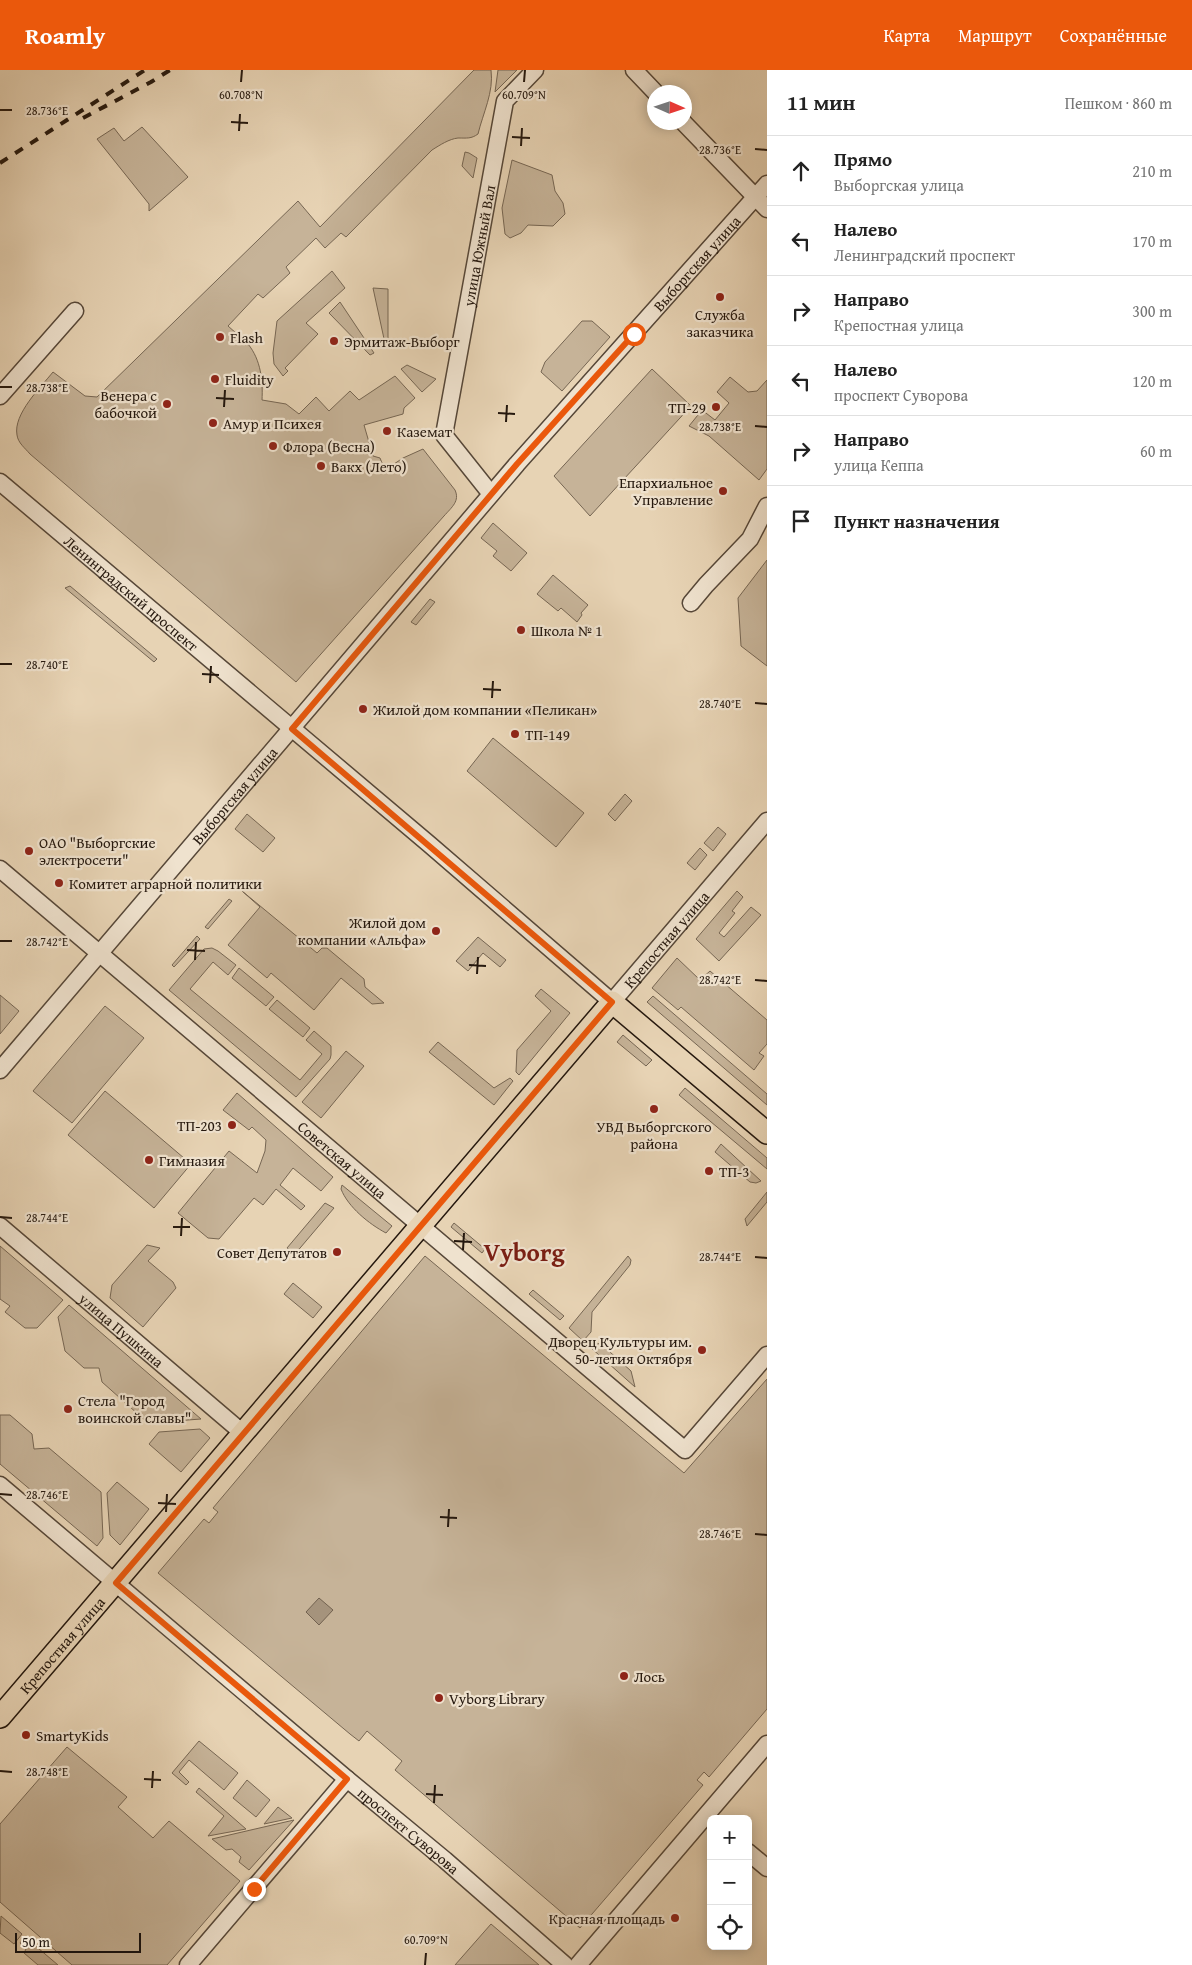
<!DOCTYPE html>
<html lang="ru">
<meta charset="utf-8">
<style>
body{margin:0;font-family:"Gentium Book Plus",serif;background:#f6f6f6;color:#222}
.controls{position:absolute;right:15px;bottom:15px;display:grid;overflow:hidden;border-radius:8px;box-shadow:0 2px 12px #0003}
.controls button{width:45px;height:45px;display:grid;place-items:center;padding:0;border:0;border-bottom:1px solid #e0e0e0;background:#fff;color:#222;font:25px sans-serif}
.compass{position:absolute;left:647px;top:15px;width:45px;height:45px;border-radius:50%;background:#fff;box-shadow:0 2px 12px #0003;rotate:93deg}
.scale{position:absolute;left:15px;bottom:12px;width:126px;box-sizing:border-box;padding-left:5px;border:2px solid #25180e;border-top:0;font-size:14px;line-height:18px;white-space:nowrap;color:#25180e;-webkit-text-stroke:4px #efe2ce;paint-order:stroke}
.stop{position:absolute;width:15px;height:15px;margin:-11px;border:4px solid #ea580c;border-radius:50%;background:#fff}
.stop.end{background:#ea580c;border-color:#fff;box-shadow:0 1px 5px #0008}
.list{margin:0;padding:0;list-style:none}
h2{display:flex;justify-content:space-between;align-items:center;height:65px;margin:0;padding:0 20px;font-size:21px}
h2 small{font-size:16px;font-weight:400;color:#767676}
.list li{display:grid;grid-template-columns:32px 1fr auto;gap:15px;align-items:center;box-sizing:border-box;height:70px;padding:0 20px;border-top:1px solid #e0e0e0}
.list b{display:block;font-size:19px;white-space:nowrap}
.list p{margin:0;font-size:16px;white-space:nowrap;color:#767676}
.list em{font-size:16px;font-style:normal;color:#767676}
.icon{flex:none;width:28px;height:28px;fill:none;stroke:currentColor;stroke-width:2;stroke-linecap:round;stroke-linejoin:round}
.map{position:relative;flex:none;width:767px;height:1895px;overflow:hidden}
header{display:flex;align-items:center;gap:30px;box-sizing:border-box;height:70px;padding:0 25px;background:#ea580c;color:#fff}
header strong{font-size:24px}
nav{display:flex;gap:28px;margin-inline-start:auto;font-size:18px}
main{display:flex}
aside{flex:1;background:#fff}
.map>svg:first-child{display:block}
.green{fill:#c6b398;stroke:#766653}
.water{fill:#a5937c;stroke:#726250}
.lines{fill:none;stroke-linecap:round;stroke-linejoin:round}
.minor-casing{stroke:#564738;stroke-width:19}
.major-casing{stroke:#25180e;stroke-width:24}
.minor{stroke:#efe2ce;stroke-width:16}
.major{stroke:#e7d3b4;stroke-width:21}
.rail{stroke:#25180e;stroke-width:4;stroke-dasharray:9 9;stroke-linecap:butt}
.route{stroke:#ea580c;stroke-width:6}
.ticks{fill:none;stroke:#25180e;stroke-width:2}
.poi-dot{fill:#8f2418;stroke:#efe2ce;stroke-width:2}
.labels{text-anchor:middle;dominant-baseline:central;stroke-width:4.5;stroke-linejoin:round;paint-order:stroke}
.street-label{font-size:15px;fill:#25180e;stroke:#efe2ce}
.poi-label{font-size:15px;fill:#25180e;stroke:#efe2ce;text-anchor:start}
.town-label{font-size:25px;font-weight:bold;fill:#7a1f14;stroke:#efe2ce}
.ticks-label{font-size:12px;text-anchor:middle;fill:#25180e;stroke:#efe2ce;stroke-width:4.5;stroke-linejoin:round;paint-order:stroke}
</style>
<header>
<strong>Roamly</strong>
<nav><a>Карта</a><a>Маршрут</a><a>Сохранённые</a></nav>
</header>
<main>
<div class="map">
<svg width="767" height="1895" viewBox="0 0 767 1895">
<rect width="100%" height="100%" fill="#e7d3b4"/>
<filter id="stains"><feTurbulence type="fractalNoise" baseFrequency=".004" numOctaves="4"/><feColorMatrix values="0 0 0 0 .2 0 0 0 0 .09 0 0 0 0 .02 0 0 0 .5 -.17"/></filter>
<radialGradient id="worn" r=".72"><stop offset=".6" stop-color="#630" stop-opacity="0"/><stop offset="1" stop-color="#630" stop-opacity=".3"/></radialGradient>
<g class="green">
<path d="M 474,0 L 491,0 C 494,22 483,43 478,64 C 471,69 467,68 458,68 C 449,69 440,75 432,80 L 346,167 L 341,163 L 325,178 L 316,168 L 286,197 L 290,203 L 263,228 L 258,224 L 228,256 C 234,262 243,267 248,274 C 261,290 263,311 262,330 L 286,334 L 299,344 L 316,327 L 329,341 L 350,321 L 359,330 L 395,306 L 415,328 L 404,338 L 403,344 L 364,355 L 373,386 L 380,388 L 385,400 L 403,388 L 423,379 L 455,420 C 460,431 452,437 444,446 L 296,612 L 30,384 C 25,378 18,373 17,365 C 13,344 41,317 53,302 L 85,326 L 97,327 L 298,131 L 320,157 Z"/>
<polygon points="498,0 517,0 495,22"/>
<polygon points="142,57 188,107 149,141 149,134 97,69 114,58 124,71"/>
<polygon points="465,82 469,83 477,88 473,108 462,96"/>
<polygon points="512,90 552,105 555,121 563,133 565,144 553,156 528,155 521,163 510,168 505,164 502,138"/>
<polygon points="332,201 345,218 306,253 318,264 285,298 288,301 283,306 274,294 273,283 277,251"/>
<polygon points="373,218 388,219 388,277 386,278"/>
<polygon points="340,232 374,283 370,285 329,243"/>
<polygon points="582,251 592,251 610,267 562,321 541,302 545,292"/>
<polygon points="407,295 436,309 422,322 401,299"/>
<polygon points="652,299 691,336 590,446 554,406"/>
<polygon points="730,307 748,322 757,321 767,310 767,399 759,410 709,366 689,356 702,340 715,350 729,333 717,322"/>
<polygon points="493,453 527,483 511,501 493,486 497,481 481,468"/>
<polygon points="767,490 767,596 741,576 738,528"/>
<polygon points="553,505 588,535 581,543 582,545 577,552 561,538 558,541 537,524"/>
<polygon points="70,516 157,589 154,592 65,518"/>
<polygon points="430,529 435,532 416,555 411,552"/>
<polygon points="493,668 584,743 556,777 467,701"/>
<polygon points="625,724 632,731 615,751 608,744"/>
<polygon points="247,744 275,768 263,782 235,759"/>
<polygon points="718,757 726,764 713,781 704,773"/>
<polygon points="700,778 707,785 695,800 687,793"/>
<polygon points="242,821 317,883 322,878 327,878 364,909 365,917 384,933 372,934 341,908 314,940 271,903 267,908 228,875 260,837"/>
<polygon points="737,821 743,827 732,841 735,843 719,863 724,867 751,837 761,845 719,891 696,869"/>
<polygon points="229,829 232,831 208,859 205,857"/>
<polygon points="197,866 200,869 174,897 172,895"/>
<polygon points="478,867 506,890 500,897 483,883 468,901 456,891"/>
<polygon points="212,878 218,881 236,895 228,905 213,892 190,919 300,1010 322,984 306,970 314,961 331,976 331,985 330,989 296,1027 169,920 204,879"/>
<polygon points="677,888 700,910 710,901 767,950 767,974 759,983 764,986 754,1000 681,937 678,940 652,918"/>
<polygon points="239,898 274,927 266,936 232,908"/>
<polygon points="541,919 570,943 519,1005 516,1002 517,980 551,941 535,926"/>
<polygon points="0,925 19,941 0,964"/>
<polygon points="653,926 767,1024 767,1035 647,932"/>
<polygon points="277,930 310,958 303,967 269,939"/>
<polygon points="105,936 144,968 72,1053 33,1021"/>
<polygon points="623,965 652,990 646,996 617,972"/>
<polygon points="438,972 494,1018 510,1008 513,1011 494,1035 429,982"/>
<polygon points="346,981 364,996 321,1048 302,1032"/>
<polygon points="685,1018 767,1088 767,1099 679,1025"/>
<polygon points="105,1021 191,1094 154,1138 68,1065"/>
<polygon points="237,1023 333,1107 321,1121 293,1098 280,1115 305,1136 301,1140 276,1119 263,1135 254,1128 219,1169 208,1168 178,1143 229,1081 257,1103 265,1081 266,1070 252,1057 249,1060 223,1040"/>
<polygon points="721,1074 761,1111 756,1113 750,1112 715,1082"/>
<path d="M 342,1115 L 392,1156 L 386,1163 C 369,1154 348,1137 341,1119 Z"/>
<polygon points="767,1122 767,1132 747,1156 745,1149"/>
<polygon points="325,1133 334,1138 295,1184 287,1178"/>
<polygon points="454,1153 485,1179 482,1183 451,1157"/>
<polygon points="147,1175 160,1178 148,1191 173,1212 176,1218 143,1257 110,1228 112,1215"/>
<polygon points="0,1176 63,1230 37,1258 25,1258 5,1242 10,1236 0,1229"/>
<polygon points="425,1186 684,1403 767,1309 767,1639 709,1707 704,1702 697,1710 703,1715 580,1858 395,1700 402,1691 367,1661 359,1671 350,1664 158,1503 204,1449 209,1453 218,1442 213,1438"/>
<polygon points="628,1186 631,1190 630,1195 592,1242 591,1262 583,1271 569,1258"/>
<polygon points="293,1213 322,1237 313,1248 284,1224"/>
<polygon points="533,1220 564,1246 560,1250 529,1224"/>
<polygon points="69,1235 201,1349 148,1353 102,1312 99,1298 84,1298 65,1281 58,1247"/>
<polygon points="600,1273 631,1301 635,1317 590,1277"/>
<polygon points="0,1345 10,1345 32,1364 34,1379 49,1378 101,1422 103,1468 97,1476 0,1394"/>
<polygon points="200,1359 210,1368 181,1402 149,1374 159,1362"/>
<polygon points="117,1412 149,1439 120,1475 110,1465 107,1423"/>
<polygon points="199,1671 238,1703 224,1720 189,1690 179,1702 189,1712 186,1715 172,1703"/>
<polygon points="67,1677 127,1727 118,1737 153,1768 169,1751 240,1811 167,1895 72,1895 0,1832 0,1754"/>
<polygon points="247,1710 270,1730 256,1747 233,1728"/>
<polygon points="199,1718 246,1759 208,1766 224,1746 196,1722"/>
<polygon points="278,1737 292,1748 264,1754"/>
<polygon points="294,1750 249,1800 239,1792 241,1787 232,1779 226,1780 212,1769"/>
<polygon points="1,1846 22,1864 14,1874 0,1863"/>
<polygon points="491,1854 539,1895 455,1895"/>
<polygon points="25,1867 58,1895 38,1895 24,1883 26,1879 20,1873"/>
</g>
<polygon class="water" points="319,1528 333,1540 319,1555 306,1542"/>
<g class="lines">
<defs>
<g id="minor">
<polyline points="634,0 655,22"/>
<polyline points="683,52 767,139"/>
<polyline points="0,326 75,241"/>
<path id="s1" d="M 0,412 L 429,774 L 612,932 L 767,751"/>
<path id="s2" d="M 491,424 L 444,365 L 505,31 L 535,0"/>
<polyline points="691,533 706,515 750,469 767,436"/>
<path id="s3" d="M 0,799 L 685,1380 L 767,1285"/>
<path id="s4" d="M 0,1000 L 517,394 L 767,114"/>
<path id="s5" d="M 0,1156 L 244,1364"/>
<path id="s6" d="M 0,1415 L 347,1709 L 445,1790 L 565,1895"/>
<polyline points="748,1782 767,1798"/>
<polyline points="188,1895 347,1709"/>
<polyline points="578,1895 767,1674"/>
</g>
<g id="major">
<path id="s7" d="M 0,1647 L 612,932 L 767,1063"/>
</g>
</defs>
<use href="#minor" class="minor-casing"/>
<use href="#major" class="major-casing"/>
<use href="#minor" class="minor"/>
<use href="#major" class="major"/>
<g class="rail">
<polyline points="83,48 151,12 170,0"/>
<polyline points="0,93 145,0"/>
</g>
</g>
<g class="lines">
<polyline class="route" points="254,1819 347,1709 116,1513 612,932 292,659 517,394 634,264"/>
</g>
<path class="ticks" d="M 241,12 L 242,0M 524,12 L 525,0M 0,40 L 12,40M 231,52 L 248,53M 239,61 L 240,44M 512,67 L 530,68M 521,76 L 522,58M 755,79 L 767,80M 0,317 L 12,317M 216,328 L 234,329M 224,337 L 225,320M 498,343 L 515,344M 506,352 L 507,335M 755,356 L 767,357M 0,594 L 12,594M 202,604 L 219,605M 210,613 L 211,596M 483,619 L 501,620M 492,628 L 493,611M 755,633 L 767,634M 0,871 L 12,871M 187,880 L 205,881M 195,890 L 196,872M 469,895 L 486,896M 477,904 L 478,887M 755,910 L 767,911M 0,1147 L 12,1148M 173,1157 L 190,1157M 181,1166 L 182,1148M 454,1171 L 472,1172M 463,1180 L 464,1163M 755,1187 L 767,1188M 0,1424 L 12,1425M 158,1433 L 176,1434M 166,1442 L 167,1424M 440,1447 L 457,1448M 448,1457 L 449,1439M 755,1464 L 767,1465M 0,1701 L 12,1702M 144,1709 L 161,1710M 152,1718 L 153,1701M 426,1724 L 443,1725M 434,1733 L 435,1715M 425,1895 L 426,1883"/>
<g class="poi-dot">
<circle cx="720" cy="227" r="5"/>
<circle cx="220" cy="267" r="5"/>
<circle cx="334" cy="271" r="5"/>
<circle cx="215" cy="309" r="5"/>
<circle cx="167" cy="334" r="5"/>
<circle cx="716" cy="337" r="5"/>
<circle cx="213" cy="353" r="5"/>
<circle cx="387" cy="361" r="5"/>
<circle cx="273" cy="376" r="5"/>
<circle cx="321" cy="396" r="5"/>
<circle cx="723" cy="421" r="5"/>
<circle cx="521" cy="560" r="5"/>
<circle cx="363" cy="639" r="5"/>
<circle cx="515" cy="664" r="5"/>
<circle cx="29" cy="781" r="5"/>
<circle cx="59" cy="813" r="5"/>
<circle cx="436" cy="861" r="5"/>
<circle cx="654" cy="1039" r="5"/>
<circle cx="232" cy="1055" r="5"/>
<circle cx="149" cy="1090" r="5"/>
<circle cx="709" cy="1101" r="5"/>
<circle cx="337" cy="1182" r="5"/>
<circle cx="702" cy="1280" r="5"/>
<circle cx="68" cy="1339" r="5"/>
<circle cx="624" cy="1606" r="5"/>
<circle cx="439" cy="1628" r="5"/>
<circle cx="26" cy="1665" r="5"/>
<circle cx="675" cy="1848" r="5"/>
</g>
<g class="labels">
<g class="street-label">
<text stroke="none"><textPath href="#s2" startOffset="268">улица Южный Вал</textPath></text>
<text stroke="none"><textPath href="#s4" startOffset="1066">Выборгская улица</textPath></text>
<text stroke="none"><textPath href="#s1" startOffset="172">Ленинградский проспект</textPath></text>
<text stroke="none"><textPath href="#s4" startOffset="361">Выборгская улица</textPath></text>
<text stroke="none"><textPath href="#s1" startOffset="886">Крепостная улица</textPath></text>
<text stroke="none"><textPath href="#s3" startOffset="449">Советская улица</textPath></text>
<text stroke="none"><textPath href="#s5" startOffset="160">улица Пушкина</textPath></text>
<text stroke="none"><textPath href="#s7" startOffset="95">Крепостная улица</textPath></text>
<text stroke="none"><textPath href="#s6" startOffset="535">проспект Суворова</textPath></text>
</g>
<g class="poi-label">
<text x="720" y="244" text-anchor="middle">Служба<tspan x="720" dy="17">заказчика</tspan></text>
<text x="230" y="267">Flash</text>
<text x="344" y="271">Эрмитаж-Выборг</text>
<text x="225" y="309">Fluidity</text>
<text x="157" y="325" text-anchor="end">Венера с<tspan x="157" dy="17">бабочкой</tspan></text>
<text x="706" y="337" text-anchor="end">ТП-29</text>
<text x="223" y="353">Амур и Психея</text>
<text x="397" y="361">Каземат</text>
<text x="283" y="376">Флора (Весна)</text>
<text x="331" y="396">Вакх (Лето)</text>
<text x="713" y="412" text-anchor="end">Епархиальное<tspan x="713" dy="17">Управление</tspan></text>
<text x="531" y="560">Школа № 1</text>
<text x="373" y="639">Жилой дом компании «Пеликан»</text>
<text x="525" y="664">ТП-149</text>
<text x="39" y="772">ОАО "Выборгские<tspan x="39" dy="17">электросети"</tspan></text>
<text x="69" y="813">Комитет аграрной политики</text>
<text x="426" y="852" text-anchor="end">Жилой дом<tspan x="426" dy="17">компании «Альфа»</tspan></text>
<text x="222" y="1055" text-anchor="end">ТП-203</text>
<text x="654" y="1056" text-anchor="middle">УВД Выборгского<tspan x="654" dy="17">района</tspan></text>
<text x="159" y="1090">Гимназия</text>
<text x="719" y="1101">ТП-3</text>
<text x="327" y="1182" text-anchor="end">Совет Депутатов</text>
<text x="692" y="1271" text-anchor="end">Дворец Культуры им.<tspan x="692" dy="17">50-летия Октября</tspan></text>
<text x="78" y="1330">Стела "Город<tspan x="78" dy="17">воинской славы"</tspan></text>
<text x="634" y="1606">Лось</text>
<text x="449" y="1628">Vyborg Library</text>
<text x="36" y="1665">SmartyKids</text>
<text x="665" y="1848" text-anchor="end">Красная площадь</text>
</g>
<g class="town-label">
<text x="524" y="1182">Vyborg</text>
</g>
</g>
<g class="ticks-label">
<text x="241" y="29">60.708°N</text>
<text x="524" y="29">60.709°N</text>
<text x="47" y="45">28.736°E</text>
<text x="720" y="84">28.736°E</text>
<text x="47" y="322">28.738°E</text>
<text x="720" y="361">28.738°E</text>
<text x="47" y="599">28.740°E</text>
<text x="720" y="638">28.740°E</text>
<text x="47" y="876">28.742°E</text>
<text x="720" y="914">28.742°E</text>
<text x="47" y="1152">28.744°E</text>
<text x="720" y="1191">28.744°E</text>
<text x="47" y="1429">28.746°E</text>
<text x="720" y="1468">28.746°E</text>
<text x="47" y="1706">28.748°E</text>
<text x="426" y="1874">60.709°N</text>
</g>
<rect width="100%" height="100%" filter="url(#stains)"/>
<rect width="100%" height="100%" fill="url(#worn)"/>
</svg>
<div class="controls">
<button>+</button>
<button>−</button>
<button><svg class="icon" aria-label="locate" viewBox="0 0 24 24"><circle cx="12" cy="12" r="6"/><path d="M12 2v4M12 18v4M2 12h4M18 12h4"/></svg></button>
</div>
<svg class="compass" viewBox="-18 -18 36 36"><path d="M0-13l5 13h-10z" fill="#e53935"/><path d="M0 13l5-13h-10z" fill="#767676"/></svg>
<div class="scale">50 m</div>
<div class="stop" style="left:634px;top:264px"></div>
<div class="stop end" style="left:254px;top:1819px"></div>
</div>
<aside>
<h2>11 мин<small>Пешком · 860 m</small></h2>
<ul class="list">
<li><svg class="icon" aria-label="ahead" viewBox="0 0 24 24"><path d="M12 20V5M6 11l6-6 6 6"/></svg><div><b>Прямо</b><p>Выборгская улица</p></div><em>210 m</em></li>
<li><svg class="icon" aria-label="left" viewBox="0 0 24 24"><path d="M17 20v-9H6M10 6l-5 5 5 5"/></svg><div><b>Налево</b><p>Ленинградский проспект</p></div><em>170 m</em></li>
<li><svg class="icon" aria-label="right" viewBox="0 0 24 24"><path d="M7 20v-9h11M14 6l5 5-5 5"/></svg><div><b>Направо</b><p>Крепостная улица</p></div><em>300 m</em></li>
<li><svg class="icon" aria-label="left" viewBox="0 0 24 24"><path d="M17 20v-9H6M10 6l-5 5 5 5"/></svg><div><b>Налево</b><p>проспект Суворова</p></div><em>120 m</em></li>
<li><svg class="icon" aria-label="right" viewBox="0 0 24 24"><path d="M7 20v-9h11M14 6l5 5-5 5"/></svg><div><b>Направо</b><p>улица Кеппа</p></div><em>60 m</em></li>
<li><svg class="icon" aria-label="arrive" viewBox="0 0 24 24"><path d="M6 21V4h12l-3 4 3 4H6"/></svg><div><b>Пункт назначения</b></div></li>
</ul>
</aside>
</main>
